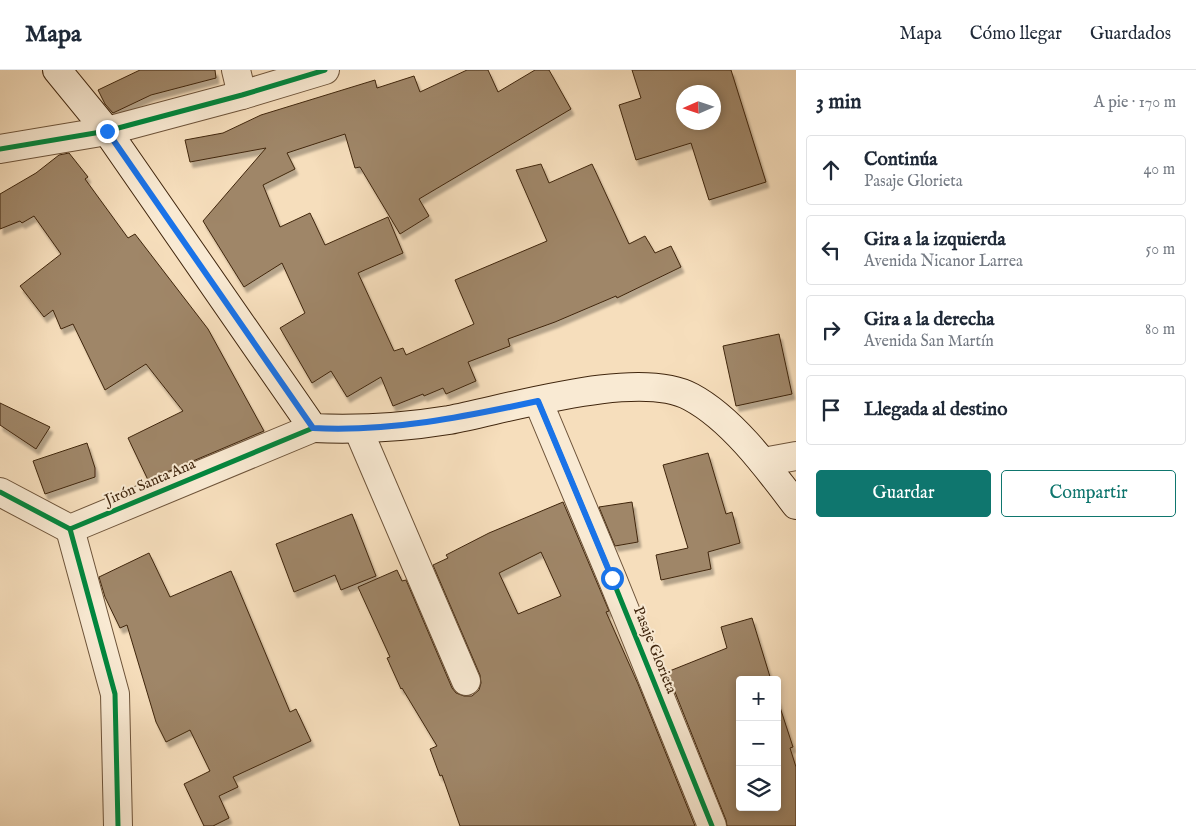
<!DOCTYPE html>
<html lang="es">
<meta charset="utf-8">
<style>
body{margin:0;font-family:"IM FELL English",serif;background:#f2f2f3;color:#1f2937}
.controls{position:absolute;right:15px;bottom:15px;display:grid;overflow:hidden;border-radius:5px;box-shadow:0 2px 8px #0003}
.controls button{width:45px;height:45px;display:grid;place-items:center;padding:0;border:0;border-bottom:1px solid #e0e1e3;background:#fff;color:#1f2937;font:25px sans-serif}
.compass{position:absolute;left:676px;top:15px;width:45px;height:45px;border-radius:50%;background:#fff;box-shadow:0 2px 8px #0003;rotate:267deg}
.stop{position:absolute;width:15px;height:15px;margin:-11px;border:4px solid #1a73e8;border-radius:50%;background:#fff}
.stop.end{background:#1a73e8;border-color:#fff;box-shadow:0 1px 5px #0008}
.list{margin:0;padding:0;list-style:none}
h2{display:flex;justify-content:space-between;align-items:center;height:65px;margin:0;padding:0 20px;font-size:21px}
h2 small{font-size:16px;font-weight:400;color:#747a83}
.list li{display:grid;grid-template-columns:32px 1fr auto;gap:15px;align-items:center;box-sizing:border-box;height:70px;margin:0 10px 10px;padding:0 10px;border:1px solid #e0e1e3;border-radius:5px}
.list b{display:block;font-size:19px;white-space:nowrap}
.list p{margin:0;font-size:16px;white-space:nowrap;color:#747a83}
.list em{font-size:16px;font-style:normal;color:#747a83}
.actions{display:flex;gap:10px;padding:15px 20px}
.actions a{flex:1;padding:11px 0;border:1px solid #0f766e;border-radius:5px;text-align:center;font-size:18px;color:#0f766e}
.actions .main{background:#0f766e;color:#fff}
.icon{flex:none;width:28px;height:28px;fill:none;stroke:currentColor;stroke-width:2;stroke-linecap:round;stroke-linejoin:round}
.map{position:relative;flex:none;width:796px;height:756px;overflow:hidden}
header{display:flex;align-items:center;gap:30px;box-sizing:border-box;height:70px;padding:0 25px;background:#fff;border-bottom:1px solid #e0e1e3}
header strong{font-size:24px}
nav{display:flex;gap:28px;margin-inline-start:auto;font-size:18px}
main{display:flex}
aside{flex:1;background:#fff}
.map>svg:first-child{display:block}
.building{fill:#9f8668;stroke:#40260e;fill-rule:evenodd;filter:url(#shadow)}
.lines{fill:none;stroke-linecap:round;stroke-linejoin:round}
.minor-casing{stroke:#6e543a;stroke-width:30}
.secondary-casing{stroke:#40260e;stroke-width:30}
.minor{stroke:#f9ead3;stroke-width:28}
.secondary{stroke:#f9ead3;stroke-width:28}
.cycleway-casing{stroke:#f9ead3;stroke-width:8}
.cycleway{stroke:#00873e;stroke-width:5}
.route{stroke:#1a73e8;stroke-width:6}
.labels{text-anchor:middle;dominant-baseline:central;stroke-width:4;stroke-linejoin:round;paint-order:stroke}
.street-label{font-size:15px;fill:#40260e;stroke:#f9ead3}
</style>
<header>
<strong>Mapa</strong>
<nav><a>Mapa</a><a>Cómo llegar</a><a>Guardados</a></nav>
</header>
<main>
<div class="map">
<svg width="796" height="756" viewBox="0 0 796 756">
<defs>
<filter id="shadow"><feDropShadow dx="3" dy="5.5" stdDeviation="1" flood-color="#0004"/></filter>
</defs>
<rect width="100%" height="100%" fill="#f6debc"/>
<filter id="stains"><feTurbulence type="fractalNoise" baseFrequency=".004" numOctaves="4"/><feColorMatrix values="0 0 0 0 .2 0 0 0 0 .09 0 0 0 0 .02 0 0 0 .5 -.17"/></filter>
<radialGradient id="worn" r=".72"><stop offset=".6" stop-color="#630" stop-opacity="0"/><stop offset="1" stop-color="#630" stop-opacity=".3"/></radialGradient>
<g class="building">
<polygon points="140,0 215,0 216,8 151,25 113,43 105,34 98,20"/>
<polygon points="467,0 488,0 498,22 535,0 549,0 571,39 419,129 429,146 400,164 360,97 355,98 345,64 287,83 295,99 263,115 280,157 310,143 325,175 388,147 403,183 358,203 394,281 403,278 406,285 474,254 455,210 547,171 516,100 541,94 549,113 592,94 629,174 645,166 655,183 671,176 681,197 617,228 616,226 555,252 508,269 510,276 468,292 476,311 446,324 443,318 424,326 423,324 393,336 381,307 347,327 331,301 312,313 280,258 305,243 282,193 244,217 203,151 266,78 190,92 185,70 223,63 261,45 375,10 377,18 414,6 420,22"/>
<path d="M 632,0 L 731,0 L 766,112 L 709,130 L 691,73 L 636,90 L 619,35 L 641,28 ZM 684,22 L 714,22 L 714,52 L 684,52 Z"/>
<polygon points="69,83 88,107 85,109 128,168 135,164 208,259 264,361 148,410 128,368 183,341 146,294 105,320 73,254 61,259 53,240 44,247 20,216 61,184 34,146 22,153 20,151 0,159 0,124 36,103 59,85"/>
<polygon points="779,264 792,324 736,336 723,276"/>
<polygon points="0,333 50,357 36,379 0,355"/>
<polygon points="87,373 95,398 95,407 45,424 33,391"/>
<polygon points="708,383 726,444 732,442 740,473 708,482 711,499 661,510 656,485 688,478 663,395"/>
<path d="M 563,432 L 609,541 L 606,542 L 638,614 L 695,756 L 460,756 L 442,705 L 440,706 L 430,679 L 437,676 L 402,618 L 401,619 L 387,588 L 390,587 L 358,517 L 397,500 L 402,511 L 406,510 L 452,618 L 456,623 L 464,626 L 472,626 L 479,620 L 481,613 L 480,605 L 433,495 L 448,488 L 446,485 L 489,463 ZM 541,482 L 561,526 L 518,544 L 499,503 Z"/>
<polygon points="632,432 638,472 615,476 599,437"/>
<polygon points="352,444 376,506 341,520 335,505 294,522 276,474"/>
<polygon points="149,483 170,527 231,501 290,642 296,639 311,671 233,707 238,717 219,726 229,748 213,756 204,756 184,714 210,701 190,660 166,672 156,652 127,555 120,558 105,527 99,507"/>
<polygon points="752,548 771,610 740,610 740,737 777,737 777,628 793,677 790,678 796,697 796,756 727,756 726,750 667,602 727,578 721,557"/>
</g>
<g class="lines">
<defs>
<g id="minor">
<polyline points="236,0 242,25"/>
<polyline points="0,79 107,61 242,25 325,0"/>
<polyline points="538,331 612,508 712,756"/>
<polyline points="358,359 466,611"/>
<polyline points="763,392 796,386"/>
<polyline points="0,422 70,459 313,358"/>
<polyline points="70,459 115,624 118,756"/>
</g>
<path id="secondary" d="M 57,0 L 107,61 L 313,358 C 357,360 406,357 449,350 C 508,339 639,298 691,327 C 732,349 768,398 796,435"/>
</defs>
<use href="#minor" class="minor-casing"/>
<use href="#secondary" class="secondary-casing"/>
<use href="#minor" class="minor"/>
<use href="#secondary" class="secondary"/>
<defs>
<g id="cycleway">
<polyline points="0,79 107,61 242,25 325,0"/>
<polyline points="538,331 612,508 712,756"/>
<polyline points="0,422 70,459 313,358"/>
<polyline points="70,459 115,624 118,756"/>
</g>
</defs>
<use href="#cycleway" class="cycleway-casing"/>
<use href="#cycleway" class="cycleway"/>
</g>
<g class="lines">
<path class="route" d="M 107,61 L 313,358 C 390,362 464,347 538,331 L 612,508"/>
</g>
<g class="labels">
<g class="street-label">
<text transform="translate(150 412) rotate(-23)">Jirón Santa Ana</text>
<text transform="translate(655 580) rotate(68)">Pasaje Glorieta</text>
</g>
</g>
<rect width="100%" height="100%" filter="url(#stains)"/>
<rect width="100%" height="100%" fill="url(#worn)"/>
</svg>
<div class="controls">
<button>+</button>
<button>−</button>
<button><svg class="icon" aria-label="layers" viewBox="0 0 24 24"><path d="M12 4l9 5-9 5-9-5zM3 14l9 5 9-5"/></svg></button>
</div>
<svg class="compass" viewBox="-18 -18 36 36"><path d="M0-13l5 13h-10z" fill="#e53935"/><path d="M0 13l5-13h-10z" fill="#747a83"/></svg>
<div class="stop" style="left:612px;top:508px"></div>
<div class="stop end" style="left:107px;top:61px"></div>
</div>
<aside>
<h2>3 min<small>A pie · 170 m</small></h2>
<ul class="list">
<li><svg class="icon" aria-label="ahead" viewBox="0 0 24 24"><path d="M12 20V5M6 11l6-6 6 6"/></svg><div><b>Continúa</b><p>Pasaje Glorieta</p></div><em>40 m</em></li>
<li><svg class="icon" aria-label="left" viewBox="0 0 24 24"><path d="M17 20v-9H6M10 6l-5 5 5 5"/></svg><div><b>Gira a la izquierda</b><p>Avenida Nicanor Larrea</p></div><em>50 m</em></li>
<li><svg class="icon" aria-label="right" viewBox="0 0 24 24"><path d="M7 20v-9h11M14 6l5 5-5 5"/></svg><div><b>Gira a la derecha</b><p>Avenida San Martín</p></div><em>80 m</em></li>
<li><svg class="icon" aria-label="arrive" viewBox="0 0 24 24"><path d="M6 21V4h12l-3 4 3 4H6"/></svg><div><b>Llegada al destino</b></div></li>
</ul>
<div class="actions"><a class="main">Guardar</a><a>Compartir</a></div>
</aside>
</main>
